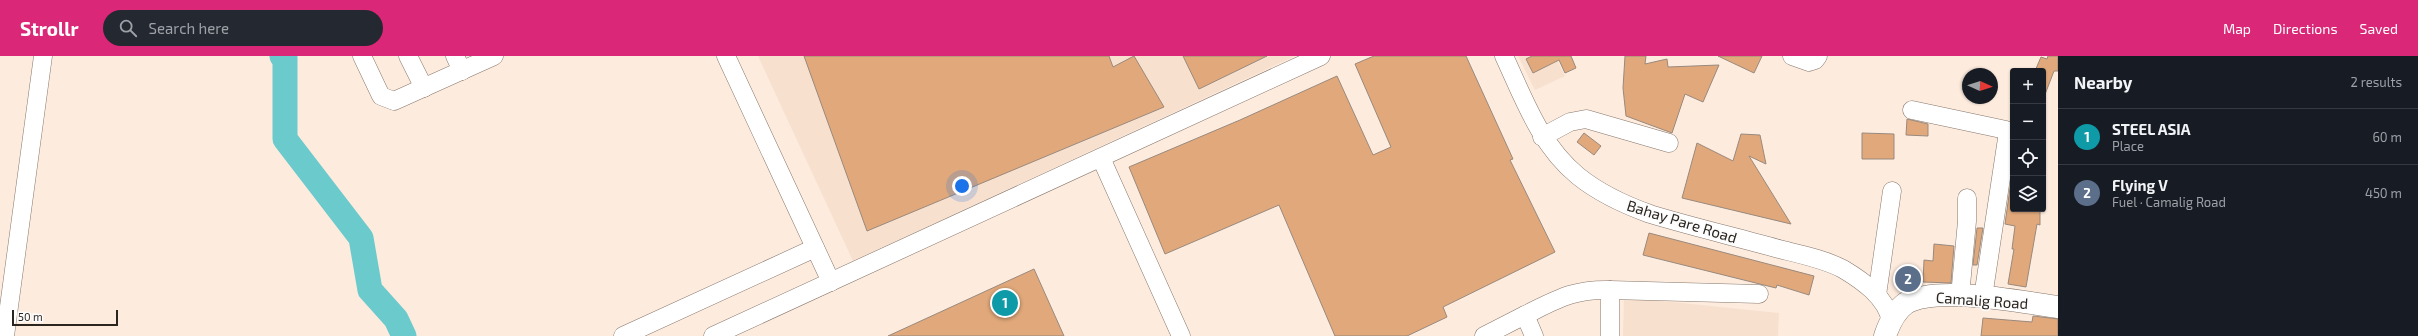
<!DOCTYPE html>
<meta charset="utf-8">
<style>
body{margin:0;font-family:"Exo 2",sans-serif;background:#242831;color:#f1f3f6}
.controls{position:absolute;right:12px;top:12px;display:grid;overflow:hidden;border-radius:4px;box-shadow:0 1px 3px #0004}
.controls button{width:36px;height:36px;display:grid;place-items:center;padding:0;border:0;border-bottom:1px solid #363941;background:#171b24;color:#f1f3f6;font:20px sans-serif}
.compass{position:absolute;left:1962px;top:12px;width:36px;height:36px;border-radius:50%;background:#171b24;box-shadow:0 1px 3px #0004;rotate:93deg}
.scale{position:absolute;left:12px;bottom:10px;width:106px;box-sizing:border-box;padding-left:4px;border:2px solid #2b2520;border-top:0;font-size:11px;line-height:14px;white-space:nowrap;color:#2b2520;-webkit-text-stroke:3px #fcfcfc;paint-order:stroke}
.you{position:absolute;left:962px;top:130px;width:14px;height:14px;margin:-10px;border:3px solid #fff;border-radius:50%;background:#1a73e8;box-shadow:0 0 0 6px #1a73e833}
.badge{display:grid;place-items:center;width:26px;height:26px;border-radius:50%;background:#db2777;color:#fff;font-size:13px;font-weight:700}
.pin{position:absolute;translate:-50% -50%;border:2px solid #fff;box-shadow:0 1px 4px #0006}
.list{margin:0;padding:0;list-style:none}
h2{display:flex;justify-content:space-between;align-items:center;height:52px;margin:0;padding:0 16px;font-size:17px}
h2 small{font-size:13px;font-weight:400;color:#9ea1a6}
.list li{display:grid;grid-template-columns:26px 1fr auto;gap:12px;align-items:center;box-sizing:border-box;height:56px;padding:0 16px;border-top:1px solid #363941}
.list b{display:block;font-size:15px;white-space:nowrap}
.list p{margin:0;font-size:13px;white-space:nowrap;color:#9ea1a6}
.list em{font-size:13px;font-style:normal;color:#9ea1a6}
.icon{flex:none;width:22px;height:22px;fill:none;stroke:currentColor;stroke-width:2;stroke-linecap:round;stroke-linejoin:round}
.map{position:relative;flex:none;width:2058px;height:280px;overflow:hidden}
header{display:flex;align-items:center;gap:24px;box-sizing:border-box;height:56px;padding:0 20px;background:#db2777;color:#fff}
header strong{font-size:19px}
nav{display:flex;gap:22px;margin-inline-start:auto;font-size:14px}
.search{width:280px;height:36px;background:#242831;display:flex;align-items:center;gap:10px;box-sizing:border-box;padding:0 14px;border-radius:22px;color:#9ea1a6;font-size:15px}
main{display:flex}
aside{flex:1;background:#171b24}
.map>svg:first-child{display:block}
.built{fill:#f8e0ce}
.lines{fill:none;stroke-linecap:round;stroke-linejoin:round}
.river{stroke:#6bcacc;stroke-width:25}
.building{fill:#e1a97b;stroke:#99897d}
.minor-casing{stroke:#86776b;stroke-width:19}
.major-casing{stroke:#86776b;stroke-width:23}
.minor{stroke:#fff;stroke-width:18}
.major{stroke:#fff;stroke-width:22}
.labels{text-anchor:middle;dominant-baseline:central;stroke-width:3.5;stroke-linejoin:round;paint-order:stroke}
.street-label{font-size:15px;fill:#2b2520;stroke:#fcfcfc}
</style>
<header>
<strong>Strollr</strong>
<div class="search"><svg class="icon" aria-label="search" viewBox="0 0 24 24"><circle cx="10" cy="10" r="6"/><path d="M15 15l6 6"/></svg>Search here</div>
<nav><a>Map</a><a>Directions</a><a>Saved</a></nav>
</header>
<main>
<div class="map">
<svg width="2058" height="280" viewBox="0 0 2058 280">
<rect width="100%" height="100%" fill="#fdebde"/>
<g class="built">
<polygon points="758,0 1295,0 853,205"/>
<polygon points="1518,0 1555,0 1565,20 1535,34"/>
<polygon points="1624,241 1779,257 1778,280 1623,280"/>
</g>
<g class="lines">
<polyline class="river" points="282,0 285,2 285,83 361,182 370,234 396,263 404,280"/>
</g>
<g class="building">
<polygon points="804,0 1109,0 1113,11 1134,0 1164,51 867,175"/>
<polygon points="1183,0 1267,0 1199,33"/>
<polygon points="1374,0 1466,0 1513,103 1510,104 1555,196 1443,251 1447,261 1407,280 1335,280 1279,149 1165,198 1129,111 1240,64 1337,20 1373,99 1391,91 1355,8"/>
<polygon points="1532,0 1571,0 1576,12 1565,17 1559,4 1533,17 1526,3"/>
<polygon points="1625,0 1646,0 1645,8 1667,3 1668,11 1719,9 1703,46 1685,38 1672,77 1626,60 1623,32"/>
<polygon points="1718,0 1762,0 1754,17"/>
<polygon points="2048,0 2058,0 2058,15 2054,15 2044,41 2043,15 2035,15 2041,1 2047,3"/>
<polygon points="1907,63 1928,68 1928,80 1906,79"/>
<polygon points="1584,77 1601,90 1594,99 1577,86"/>
<polygon points="1862,77 1894,78 1894,103 1862,103"/>
<polygon points="1741,78 1760,79 1766,108 1749,100 1791,168 1682,142 1697,87 1733,105"/>
<polygon points="2012,118 2013,153 2040,153 2040,169 2037,168 2026,231 2008,228 2014,193 2012,193 2015,170 2005,168"/>
<polygon points="1977,172 1983,172 1977,209 1973,209"/>
<polygon points="1649,177 1814,220 1809,239 1777,229 1776,232 1643,199"/>
<polygon points="1934,188 1954,190 1951,227 1923,226 1924,204 1933,205"/>
<polygon points="1034,213 1064,280 888,280"/>
<polygon points="2033,260 2058,263 2058,280 1981,280 1983,262 2032,266"/>
</g>
<g class="lines">
<defs>
<g id="minor">
<polyline points="362,0 381,40 394,45 494,0"/>
<polyline points="408,0 424,32"/>
<polyline points="455,0 462,15"/>
<polyline points="726,0 831,226"/>
<path d="M 1504,0 C 1524,43 1540,89 1578,120 C 1599,137 1625,149 1650,158 C 1693,171 1736,181 1779,193 C 1799,198 1824,203 1843,213 C 1863,225 1886,241 1891,265"/>
<polyline points="1792,0 1809,6 1815,4 1818,0"/>
<polyline points="1912,54 2006,74 2008,76 1983,241"/>
<polyline points="1542,81 1570,66 1586,63 1669,87"/>
<polyline points="1101,102 1181,280"/>
<polyline points="1610,234 1759,238"/>
<polyline points="1877,239 1892,135"/>
<polyline points="1960,240 1967,165 1967,142"/>
<path d="M 1525,259 C 1558,243 1573,233 1610,234 L 1610,280"/>
<polyline points="5,280 43,0"/>
<polyline points="623,280 815,192"/>
<polyline points="713,280 1321,0"/>
<polyline points="1484,280 1525,259 1534,280"/>
</g>
<path id="major" d="M 1885,280 C 1889,268 1895,255 1906,247 C 1937,229 2022,246 2058,251"/>
</defs>
<use href="#minor" class="minor-casing"/>
<use href="#major" class="major-casing"/>
<use href="#minor" class="minor"/>
<use href="#major" class="major"/>
</g>
<g class="labels">
<g class="street-label">
<text transform="translate(1682 165) rotate(17)">Bahay Pare Road</text>
<text transform="translate(1982 244) rotate(4)">Camalig Road</text>
</g>
</g>
</svg>
<div class="controls">
<button>+</button>
<button>−</button>
<button><svg class="icon" aria-label="locate" viewBox="0 0 24 24"><circle cx="12" cy="12" r="6"/><path d="M12 2v4M12 18v4M2 12h4M18 12h4"/></svg></button>
<button><svg class="icon" aria-label="layers" viewBox="0 0 24 24"><path d="M12 4l9 5-9 5-9-5zM3 14l9 5 9-5"/></svg></button>
</div>
<svg class="compass" viewBox="-18 -18 36 36"><path d="M0-13l5 13h-10z" fill="#e53935"/><path d="M0 13l5-13h-10z" fill="#9ea1a6"/></svg>
<div class="scale">50 m</div>
<div class="you"></div>
<div class="pin badge" style="left:1005px;top:247px;background:#0f9aa8">1</div>
<div class="pin badge" style="left:1908px;top:223px;background:#5c6f8a">2</div>
</div>
<aside>
<h2>Nearby<small>2 results</small></h2>
<ul class="list">
<li><span class="badge" style="background:#0f9aa8">1</span><div><b>STEEL ASIA</b><p>Place</p></div><em>60 m</em></li>
<li><span class="badge" style="background:#5c6f8a">2</span><div><b>Flying V</b><p>Fuel · Camalig Road</p></div><em>450 m</em></li>
</ul>
</aside>
</main>
